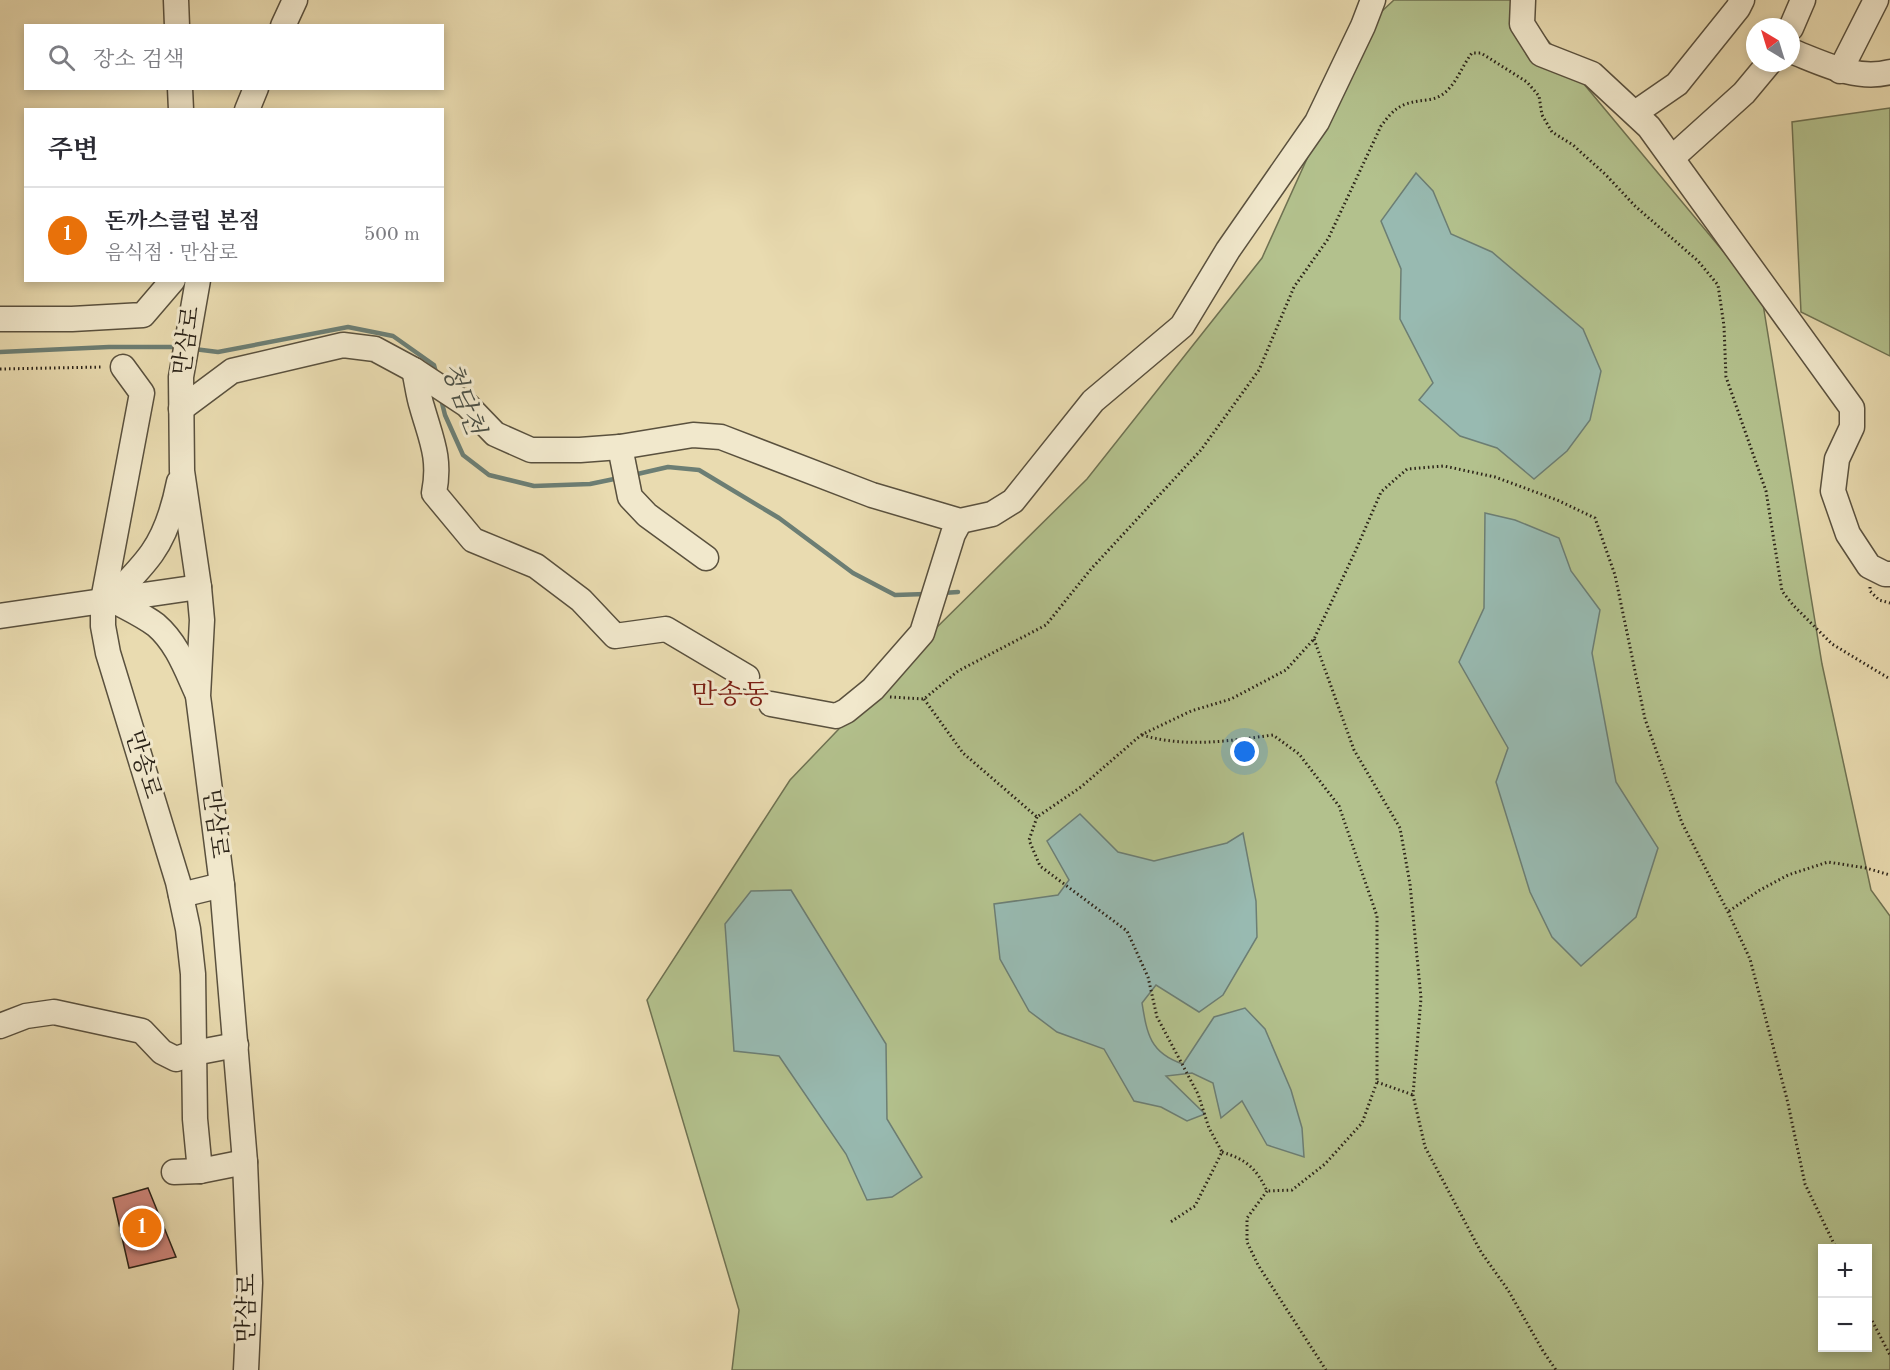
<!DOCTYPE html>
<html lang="ko">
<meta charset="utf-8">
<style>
body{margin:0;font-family:"Old Standard TT","Noto Serif KR",serif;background:#f7f7f7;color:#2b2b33}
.controls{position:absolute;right:18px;bottom:18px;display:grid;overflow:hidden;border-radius:0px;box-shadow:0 3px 9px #0003}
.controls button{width:54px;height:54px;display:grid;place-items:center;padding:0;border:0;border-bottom:2px solid #e1e1e2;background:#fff;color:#2b2b33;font:30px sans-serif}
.compass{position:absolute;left:1746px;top:18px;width:54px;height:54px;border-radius:50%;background:#fff;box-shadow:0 3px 9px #0003;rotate:322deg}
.you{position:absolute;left:1245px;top:752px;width:21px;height:21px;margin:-15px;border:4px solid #fff;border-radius:50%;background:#1a73e8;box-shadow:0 0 0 9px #1a73e833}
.badge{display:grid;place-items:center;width:39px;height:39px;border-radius:50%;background:#ea580c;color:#fff;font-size:20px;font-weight:700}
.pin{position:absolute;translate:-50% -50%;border:3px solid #fff;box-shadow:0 2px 6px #0006}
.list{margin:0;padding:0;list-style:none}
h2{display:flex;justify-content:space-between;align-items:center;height:78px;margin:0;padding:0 24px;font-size:26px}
h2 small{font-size:20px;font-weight:400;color:#7c7c81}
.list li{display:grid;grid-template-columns:39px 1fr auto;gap:18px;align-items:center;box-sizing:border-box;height:96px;padding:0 24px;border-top:2px solid #e1e1e2}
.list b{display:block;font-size:22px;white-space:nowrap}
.list p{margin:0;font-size:20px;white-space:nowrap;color:#7c7c81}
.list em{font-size:20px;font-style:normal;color:#7c7c81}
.icon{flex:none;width:33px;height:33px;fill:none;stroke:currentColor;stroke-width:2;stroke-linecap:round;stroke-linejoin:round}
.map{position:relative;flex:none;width:1890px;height:1370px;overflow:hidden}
.search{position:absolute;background:#fff;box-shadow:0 3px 9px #0003;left:24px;top:24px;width:420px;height:66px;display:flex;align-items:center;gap:15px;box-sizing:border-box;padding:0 21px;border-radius:0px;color:#7c7c81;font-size:22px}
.panel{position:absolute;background:#fff;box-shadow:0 3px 9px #0003;left:24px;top:108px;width:420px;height:174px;border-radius:0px}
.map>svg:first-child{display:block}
.green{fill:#b3c18d;stroke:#6f7252;stroke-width:1.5;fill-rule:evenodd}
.water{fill:#98bab1;stroke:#6c7e74;stroke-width:1.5}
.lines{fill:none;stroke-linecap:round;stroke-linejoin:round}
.stream{stroke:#6c7e74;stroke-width:4.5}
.building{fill:#cc8479;stroke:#2b2318;stroke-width:1.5}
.minor-casing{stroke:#5a513e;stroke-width:27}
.path{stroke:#2b2318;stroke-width:3;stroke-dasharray:1.5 3;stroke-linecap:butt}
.minor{stroke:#f1e8cc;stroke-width:24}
.labels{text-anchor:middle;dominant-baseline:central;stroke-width:6;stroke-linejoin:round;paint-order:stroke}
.street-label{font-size:24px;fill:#2b2318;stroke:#f1e8cc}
.water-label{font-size:26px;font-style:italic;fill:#4c5046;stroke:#f1e8cc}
.quarter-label{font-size:27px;fill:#7a1f14;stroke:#f1e8cc}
</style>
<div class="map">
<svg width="1890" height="1370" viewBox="0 0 1890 1370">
<rect width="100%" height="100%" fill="#e9dbb0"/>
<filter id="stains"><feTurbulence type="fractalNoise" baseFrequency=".00333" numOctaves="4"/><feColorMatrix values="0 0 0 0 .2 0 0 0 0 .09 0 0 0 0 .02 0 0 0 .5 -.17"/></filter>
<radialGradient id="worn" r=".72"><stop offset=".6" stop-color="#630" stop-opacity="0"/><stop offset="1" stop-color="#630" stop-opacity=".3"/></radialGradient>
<g class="green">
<path d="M 1394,0 L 1514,0 L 1762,298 L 1822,664 L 1871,890 L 1890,916 L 1890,1370 L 732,1370 L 739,1310 L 647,1000 L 790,780 L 926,638 L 1087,479 L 1262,258 L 1368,24 ZM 1822,1248 L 1868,1248 L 1868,1348 L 1822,1348 Z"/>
<polygon points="1890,108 1890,356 1801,312 1792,122"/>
</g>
<g class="water">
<polygon points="1416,173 1433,191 1451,234 1492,252 1583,329 1601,371 1590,420 1567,451 1534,479 1497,448 1460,436 1419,400 1433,383 1400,319 1401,269 1381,221"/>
<polygon points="1485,513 1515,520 1559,538 1571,571 1600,610 1592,653 1616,782 1658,848 1636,917 1581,966 1552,937 1530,892 1496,782 1508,748 1459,662 1484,608"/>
<path d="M 1080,814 L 1118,852 L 1154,861 L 1227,843 L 1243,833 L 1256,901 L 1257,937 L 1223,995 L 1199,1012 L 1156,985 L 1142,1003 C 1147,1034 1150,1053 1183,1064 L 1214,1017 L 1245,1008 L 1265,1029 L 1291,1090 L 1302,1128 L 1304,1157 L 1267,1145 L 1242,1101 L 1221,1118 L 1213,1083 L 1192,1073 L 1166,1076 L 1205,1114 L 1187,1121 L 1161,1107 L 1134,1101 L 1104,1049 L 1057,1032 L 1029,1011 L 1000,959 L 994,904 L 1058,895 L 1069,880 L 1047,841 Z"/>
<polygon points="791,890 886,1044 887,1119 922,1177 892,1197 867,1200 846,1154 779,1056 734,1051 725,924 751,891"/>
</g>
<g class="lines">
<g class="stream">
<polyline points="194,349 218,352 348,327 393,336 434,365 437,376"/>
<polyline points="0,352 109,347 179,347"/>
<polyline points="441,399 445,415 463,455 489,475 534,486 590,484 619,478"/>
<polyline points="633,475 668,467 699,470 779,518 853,573 895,595 926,594"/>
<polyline points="943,593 958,592"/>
</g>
</g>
<polygon class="building" points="148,1188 176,1257 129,1268 113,1198"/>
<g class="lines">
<defs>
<g id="minor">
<polyline points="176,0 177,26"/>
<polyline points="1523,0 1522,24 1541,54 1592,74 1649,127 1852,408 1852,427 1837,459 1833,491 1848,534 1869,566 1885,574 1890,574"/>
<polyline points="283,26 295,0"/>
<polyline points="1791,28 1803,0"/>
<path d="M 1791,51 C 1822,63 1856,81 1890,72"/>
<polyline points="1840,71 1876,0"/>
<polyline points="180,88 181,110"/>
<polyline points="247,110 256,88"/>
<polyline points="1635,113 1677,84 1738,8 1742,0"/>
<polyline points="1672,158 1744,93 1769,63"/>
<polyline points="198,280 181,377 182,471 199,587 202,620 198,696 222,885 245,1162 250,1283 246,1370"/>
<polyline points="0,319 72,319 143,315 173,280"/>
<polyline points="123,367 142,393 103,600 103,626 108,653 178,882 188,929 193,974 195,1119 200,1171"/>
<path d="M 414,370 C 417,382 418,395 422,407 C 431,439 441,458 434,493 L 473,540 L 536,566 L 581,600 L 615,636 L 666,629 L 747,677"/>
<polyline points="181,409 232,371 343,345 375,349 414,370 467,405 495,434 531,450 580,450 620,447 693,435 721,437 872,495 960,521 992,514 1013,501 1093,401 1182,326 1228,250 1317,122 1363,26 1373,0"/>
<polyline points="620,447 630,497 647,515 706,558"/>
<path d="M 179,482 C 174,507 167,532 152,553 C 140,570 125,584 111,599 C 125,607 143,615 156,625 C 177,643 186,669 197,693"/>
<polyline points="0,616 199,587"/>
<polyline points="771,704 836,716 846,711 873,689 922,633 953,534 960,521"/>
<polyline points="181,895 222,885"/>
<polyline points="0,1026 26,1016 54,1012 142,1031 162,1052 176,1059 194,1053 236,1045"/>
<polyline points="174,1172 200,1171 245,1162"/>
</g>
</defs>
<use href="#minor" class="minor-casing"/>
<g class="path">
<polyline points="0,369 103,367"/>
<polyline points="1870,587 1870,591 1879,600 1890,603"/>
<polyline points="1314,639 1354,750 1400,828 1410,884 1421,998 1413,1095 1425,1147 1481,1252 1508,1290 1543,1351 1556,1370"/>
<path d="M 890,697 L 924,699 L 958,671 L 1046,625 L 1091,569 L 1201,450 L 1259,370 L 1294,287 L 1328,239 L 1381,126 C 1393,110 1399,104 1419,101 C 1425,100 1432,100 1438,97 C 1455,89 1461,67 1472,53 L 1481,53 L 1527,82 L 1539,96 L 1542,115 L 1552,132 L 1573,145 L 1606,175 L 1635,206 L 1698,261 L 1718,285 L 1724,326 L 1726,377 L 1766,491 L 1782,591 L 1793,605 L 1832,644 L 1890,679"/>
<polyline points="924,699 963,753 1037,817 1081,787 1141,735 1191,711 1231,699 1286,670 1314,639 1355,552 1381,492 1407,469 1444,466 1495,477 1557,500 1595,518 1615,575 1645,719 1682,823 1728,912 1750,959 1787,1099 1805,1184 1836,1248"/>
<path d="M 1142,735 C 1186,748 1228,741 1273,735 L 1299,754 L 1339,806 L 1377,916 L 1377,1082 L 1362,1123 L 1325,1164 L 1292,1190 L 1267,1191"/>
<polyline points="1037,817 1029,840 1040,866 1127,931 1148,977 1157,1017 1198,1094 1209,1128 1222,1152 1195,1206 1169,1223"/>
<polyline points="1729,911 1760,890 1788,875 1828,862 1866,868 1890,875"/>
<polyline points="1377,1082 1413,1095"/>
<path d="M 1222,1152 C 1247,1160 1256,1168 1267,1191"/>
<polyline points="1267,1191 1247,1218 1247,1242 1258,1265 1326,1370"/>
<polyline points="1868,1313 1890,1355"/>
</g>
<use href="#minor" class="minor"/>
</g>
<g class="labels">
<g class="street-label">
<text transform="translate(188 341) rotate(-82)">만삼로</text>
<text transform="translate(142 765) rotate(73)">만송로</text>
<text transform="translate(214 824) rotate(83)">만삼로</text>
<text transform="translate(248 1308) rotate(-89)">만삼로</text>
</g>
<g class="water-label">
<text transform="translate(462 399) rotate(69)">청담천</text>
</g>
<g class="quarter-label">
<text x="730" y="695">만송동</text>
</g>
</g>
<rect width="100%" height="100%" filter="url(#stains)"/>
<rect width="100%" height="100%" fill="url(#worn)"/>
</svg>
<div class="controls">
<button>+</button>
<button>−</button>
</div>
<svg class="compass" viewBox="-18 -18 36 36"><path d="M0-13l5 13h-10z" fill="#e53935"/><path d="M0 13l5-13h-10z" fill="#7c7c81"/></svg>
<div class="you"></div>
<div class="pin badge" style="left:142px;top:1228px;background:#e8710a">1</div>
<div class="search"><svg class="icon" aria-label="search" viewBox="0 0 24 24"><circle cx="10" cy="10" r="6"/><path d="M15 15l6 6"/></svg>장소 검색</div>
<section class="panel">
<h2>주변<small></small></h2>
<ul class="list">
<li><span class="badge" style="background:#e8710a">1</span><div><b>돈까스클럽 본점</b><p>음식점 · 만삼로</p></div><em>500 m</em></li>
</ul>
</section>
</div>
